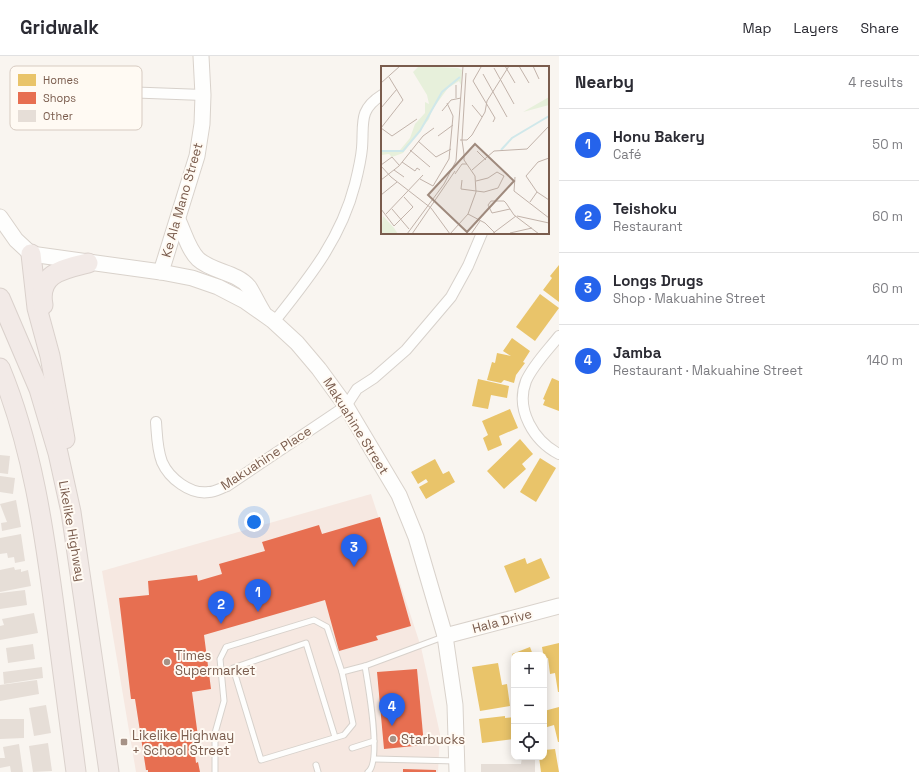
<!DOCTYPE html>
<meta charset="utf-8">
<style>
body{margin:0;font-family:"Space Grotesk",sans-serif;background:#f2f2f3;color:#2b2b33}
.controls{position:absolute;right:12px;bottom:12px;display:grid;overflow:hidden;border-radius:8px;box-shadow:0 2px 10px #0003}
.controls button{width:36px;height:36px;display:grid;place-items:center;padding:0;border:0;border-bottom:1px solid #e1e1e2;background:#fff;color:#2b2b33;font:20px sans-serif}
.you{position:absolute;left:254px;top:466px;width:14px;height:14px;margin:-10px;border:3px solid #fff;border-radius:50%;background:#1a73e8;box-shadow:0 0 0 6px #1a73e833}
.badge{display:grid;place-items:center;width:26px;height:26px;border-radius:50%;background:#2563eb;color:#fff;font-size:13px;font-weight:700}
.pin{position:absolute;translate:-50% -33px;filter:drop-shadow(0 1px 2px #0008)}
.pin::after{content:'';position:absolute;top:21px;width:14px;height:12px;background:inherit;clip-path:polygon(0 0,100% 0,50% 100%)}
.list{margin:0;padding:0;list-style:none}
h2{display:flex;justify-content:space-between;align-items:center;height:52px;margin:0;padding:0 16px;font-size:17px}
h2 small{font-size:13px;font-weight:400;color:#7c7c81}
.list li{display:grid;grid-template-columns:26px 1fr auto;gap:12px;align-items:center;box-sizing:border-box;height:72px;padding:0 16px;border-top:1px solid #e1e1e2}
.list b{display:block;font-size:15px;white-space:nowrap}
.list p{margin:0;font-size:13px;white-space:nowrap;color:#7c7c81}
.list em{font-size:13px;font-style:normal;color:#7c7c81}
.icon{flex:none;width:22px;height:22px;fill:none;stroke:currentColor;stroke-width:2;stroke-linecap:round;stroke-linejoin:round}
.map{position:relative;flex:none;width:559px;height:716px;overflow:hidden}
header{display:flex;align-items:center;gap:24px;box-sizing:border-box;height:56px;padding:0 20px;background:#fff;border-bottom:1px solid #e1e1e2}
header strong{font-size:19px}
nav{display:flex;gap:22px;margin-inline-start:auto;font-size:14px}
main{display:flex}
aside{flex:1;background:#fff}
.map>svg:first-child{display:block}
.commercial{fill:#f6e8e1}
.homes{fill:#e9c46a}
.shops{fill:#e76f51}
.building{fill:#e6ded7}
.lines{fill:none;stroke-linecap:round;stroke-linejoin:round}
.lane-casing{stroke:#d7d1cb;stroke-width:7}
.street-casing{stroke:#d7d1cb;stroke-width:12}
.secondary-casing{stroke:#d9d2cb;stroke-width:17}
.highway-casing{stroke:#dad1cc;stroke-width:21}
.lane{stroke:#fefefd;stroke-width:5}
.street{stroke:#fefefd;stroke-width:10}
.secondary{stroke:#fefefd;stroke-width:15}
.highway{stroke:#f2eae7;stroke-width:19}
.poi-dot{fill:#a69286;stroke:#fffaf3;stroke-width:1.5}
.labels{text-anchor:middle;dominant-baseline:central;stroke-width:4;stroke-linejoin:round;paint-order:stroke}
.street-label{font-size:13px;fill:#7a5c4d;stroke:#fffaf3}
.poi-label{font-size:13px;fill:#7a5c4d;stroke:#fffaf3;text-anchor:start}
.inset-river{fill:none;stroke:#d0e8ea;stroke-width:2}
.inset-road{fill:none;stroke:#c2b3aa;stroke-width:1}
.view{fill:#9f8a7d;fill-opacity:0.15;stroke:#9f8a7d;stroke-width:2}
.inset-edge{fill:none;stroke:#7a5c4d;stroke-width:2}
.key{fill:#fffaf3;stroke:#d7cbc1;stroke-width:1}
.key-label{font-size:11px;fill:#7a5c4d}
</style>
<header>
<strong>Gridwalk</strong>
<nav><a>Map</a><a>Layers</a><a>Share</a></nav>
</header>
<main>
<div class="map">
<svg width="559" height="716" viewBox="0 0 559 716">
<rect width="100%" height="100%" fill="#f9f5f0"/>
<polygon class="commercial" points="371,438 421,591 440,678 438,716 136,716 102,515"/>
<g class="homes">
<polygon points="559,209 559,246 543,234 552,222 550,220"/>
<polygon points="540,238 559,252 535,285 516,271"/>
<polygon points="512,282 530,295 523,306 525,307 516,319 514,327 504,324 501,327 487,324 492,306 495,307 497,297 511,300 503,295"/>
<polygon points="552,322 559,325 559,355 543,349 545,344 543,343"/>
<polygon points="478,323 509,330 507,342 491,339 488,353 472,350"/>
<polygon points="510,353 518,372 499,380 502,389 488,395 483,382 488,379 482,365"/>
<polygon points="520,383 533,398 522,408 526,413 504,433 487,415"/>
<polygon points="540,402 556,412 536,446 520,436"/>
<polygon points="435,403 443,418 449,415 455,426 426,443 419,431 428,426 426,423 418,428 411,416"/>
<polygon points="525,502 527,508 541,502 550,522 515,537 504,510"/>
<polygon points="559,587 559,636 558,636 555,617 550,618 548,602 544,603 542,591"/>
<polygon points="530,591 533,599 514,599 514,604 512,598"/>
<polygon points="498,607 502,629 507,628 510,650 480,655 472,611"/>
<polygon points="559,651 559,686 558,686 554,669 544,672 544,655"/>
<polygon points="505,660 505,662 514,661 514,683 482,687 479,663"/>
<polygon points="555,693 559,716 541,716 539,701 544,701 544,694"/>
</g>
<g class="shops">
<polygon points="380,461 411,570 376,580 378,584 339,595 325,544 204,579 211,633 192,636 199,688 194,689 196,707 198,706 200,716 148,716 148,714 146,714 135,643 131,643 119,542 149,539 148,525 197,519 198,525 222,518 219,508 265,495 262,486 319,469 322,478"/>
<polygon points="417,613 424,689 384,693 377,616"/>
<polygon points="403,713 436,714 436,716 403,716"/>
</g>
<g class="building">
<polygon points="0,399 10,400 8,418 0,417"/>
<polygon points="0,420 15,422 13,438 0,436"/>
<polygon points="16,444 21,471 2,475 1,467 7,466 0,448"/>
<polygon points="21,478 25,505 15,507 14,501 8,502 7,497 0,498 0,482"/>
<polygon points="14,511 15,514 21,513 21,516 28,514 31,530 0,536 0,514"/>
<polygon points="25,534 27,549 0,553 0,537"/>
<polygon points="34,557 38,577 0,584 0,570 4,569 2,563"/>
<polygon points="33,588 35,603 8,607 6,592"/>
<polygon points="42,611 43,622 4,628 3,616"/>
<polygon points="37,624 39,638 0,645 0,629"/>
<polygon points="46,649 51,677 34,680 29,652"/>
<polygon points="0,663 24,663 24,682 0,683"/>
<polygon points="48,687 52,715 33,716 29,690"/>
<polygon points="19,688 23,716 11,716 10,710 0,712 0,702 5,702 3,691"/>
<polygon points="522,701 535,701 535,716 481,716 481,708 521,708"/>
</g>
<g class="lines">
<defs>
<g id="lane">
<path d="M 365,610 C 368,628 382,706 368,716"/>
<polyline points="342,616 365,610 443,581"/>
<polyline points="352,692 374,685"/>
<polyline points="375,703 456,705"/>
<polyline points="316,709 318,716"/>
<polyline points="215,716 215,677 224,645 220,603 226,591 314,564 327,571 342,616 353,668 344,679 261,704 233,612 306,587 335,681"/>
</g>
<g id="street">
<polyline points="69,34 203,39"/>
<path d="M 274,266 C 309,222 341,183 355,128 C 358,116 361,104 362,92 C 364,67 358,54 382,39"/>
<path d="M 559,280 C 548,294 533,309 526,325 C 515,354 534,385 559,398"/>
<path d="M 156,366 C 157,379 157,393 162,406 C 169,422 190,439 209,436 C 215,436 221,432 227,430 L 346,350 L 357,333 L 374,322 L 406,294 L 451,241 L 468,210 L 482,177"/>
</g>
<g id="secondary">
<polyline points="0,161 16,184 31,198 161,216 192,222 218,231 245,245 272,264 297,287 319,313 346,350 399,439 416,481 445,580 455,649 457,716"/>
<path d="M 178,164 C 184,176 188,193 198,203 C 212,216 237,216 249,231 C 254,239 258,248 263,256"/>
<polyline points="161,216 197,100 202,68 203,39 201,0"/>
<polyline points="445,580 559,550"/>
</g>
<g id="highway">
<polyline points="31,198 37,252 50,300 65,383"/>
<polyline points="0,242 39,333 58,397 71,456 109,716"/>
<path d="M 43,249 C 37,217 64,213 88,207"/>
<path d="M 0,312 C 32,389 44,474 55,557 C 62,610 69,663 76,716"/>
</g>
</defs>
<use href="#lane" class="lane-casing"/>
<use href="#street" class="street-casing"/>
<use href="#secondary" class="secondary-casing"/>
<use href="#highway" class="highway-casing"/>
<use href="#lane" class="lane"/>
<use href="#street" class="street"/>
<use href="#secondary" class="secondary"/>
<use href="#highway" class="highway"/>
</g>
<g class="poi-dot">
<circle cx="167" cy="606" r="4"/>
<circle cx="393" cy="683" r="4"/>
<rect x="120" y="682" width="8" height="8" rx="2"/>
</g>
<g class="labels">
<g class="street-label">
<text transform="translate(182 144) rotate(-74)">Ke Ala Mano Street</text>
<text transform="translate(356 370) rotate(58)">Makuahine Street</text>
<text transform="translate(266 402) rotate(-33)">Makuahine Place</text>
<text transform="translate(72 475) rotate(80)">Likelike Highway</text>
<text transform="translate(502 565) rotate(-15)">Hala Drive</text>
</g>
<g class="poi-label">
<text x="175" y="599">Times<tspan x="175" dy="15">Supermarket</tspan></text>
<text x="132" y="679">Likelike Highway<tspan x="132" dy="15">+ School Street</tspan></text>
<text x="401" y="683">Starbucks</text>
</g>
</g>
<g transform="translate(381 10)">
<rect width="168" height="168" fill="#f9f5f0"/>
<path d="M 38,0 L 77,2 L 81,4 L 80,19 L 78,15 L 67,22 L 51,44 L 48,53 L 22,87 L 11,91 L 8,88 L 0,89 L 0,84 L 19,84 L 29,72 L 34,58 L 44,47 L 44,36 L 48,38 L 46,29 L 32,6 ZM 168,31 L 168,39 L 142,46 ZM 2,150 L 13,162 L 17,168 L 0,168 Z" fill="#e7f0db"/>
<path class="inset-river" d="M 120,84 L 131,72 L 168,50M 0,85 L 22,85 L 39,65 L 61,26 L 79,11"/>
<path class="inset-road" d="M 124,0 L 134,17M 138,0 L 148,17M 152,0 L 158,13M 100,1 L 92,15 L 114,52 L 112,56M 113,2 L 133,38M 102,8 L 126,51M 0,17 L 19,0M 75,32 L 75,19M 91,39 L 101,51M 0,42 L 16,23M 61,45 L 70,34 L 80,32M 0,62 L 22,34 L 8,11M 0,62 L 11,70 L 36,53M 91,69 L 104,46 L 106,35 L 128,0M 57,70 L 72,59M 79,74 L 86,74 L 91,69M 81,74 L 85,7M 81,74 L 83,88M 37,75 L 55,91 L 70,83M 29,84 L 49,101M 96,85 L 105,94M 168,92 L 157,96 L 145,110 L 156,126 L 168,134M 21,96 L 34,105 L 36,102 L 39,104M 0,99 L 11,91 L 18,99M 0,100 L 10,111 L 50,142 L 69,168M 13,104 L 23,111M 91,104 L 113,85 L 146,83 L 168,60M 74,108 L 81,98 L 86,98M 134,111 L 133,125 L 168,152M 39,113 L 52,120 L 68,93 L 72,50 L 66,37M 0,114 L 18,100 L 42,70 L 53,62M 81,114 L 80,123 L 103,126 L 117,122 L 123,110 L 116,106 L 107,112 L 95,115M 0,129 L 16,116M 149,136 L 156,126M 0,143 L 13,160 L 32,141 L 23,131M 11,143 L 28,163M 129,143 L 111,147 L 107,139 L 110,135 L 123,135 L 125,137 L 133,149 L 158,168M 5,148 L 42,109M 87,148 L 104,157 L 115,168M 136,150 L 168,157M 129,167 L 151,162M 26,168 L 63,118 L 75,95 L 82,0M 31,168 L 74,105M 69,168 L 87,148 L 95,126 L 94,110 L 83,94 L 83,88M 90,168 L 99,155M 111,168 L 135,150"/>
<path class="view" d="M 94,78 L 133,115 L 86,166 L 47,129 Z"/>
<rect width="168" height="168" class="inset-edge"/>
</g>
<rect x="10" y="10" width="132" height="64" rx="6" class="key"/>
<rect x="18" y="18" width="18" height="12" fill="#e9c46a"/>
<rect x="18" y="36" width="18" height="12" fill="#e76f51"/>
<rect x="18" y="54" width="18" height="12" fill="#e6ded7"/>
<g class="key-label">
<text x="43" y="28">Homes</text>
<text x="43" y="46">Shops</text>
<text x="43" y="64">Other</text>
</g>
</svg>
<div class="controls">
<button>+</button>
<button>−</button>
<button><svg class="icon" aria-label="locate" viewBox="0 0 24 24"><circle cx="12" cy="12" r="6"/><path d="M12 2v4M12 18v4M2 12h4M18 12h4"/></svg></button>
</div>
<div class="you"></div>
<div class="pin badge" style="left:258px;top:556px">1</div>
<div class="pin badge" style="left:221px;top:568px">2</div>
<div class="pin badge" style="left:354px;top:511px">3</div>
<div class="pin badge" style="left:392px;top:670px">4</div>
</div>
<aside>
<h2>Nearby<small>4 results</small></h2>
<ul class="list">
<li><span class="badge">1</span><div><b>Honu Bakery</b><p>Café</p></div><em>50 m</em></li>
<li><span class="badge">2</span><div><b>Teishoku</b><p>Restaurant</p></div><em>60 m</em></li>
<li><span class="badge">3</span><div><b>Longs Drugs</b><p>Shop · Makuahine Street</p></div><em>60 m</em></li>
<li><span class="badge">4</span><div><b>Jamba</b><p>Restaurant · Makuahine Street</p></div><em>140 m</em></li>
</ul>
</aside>
</main>
